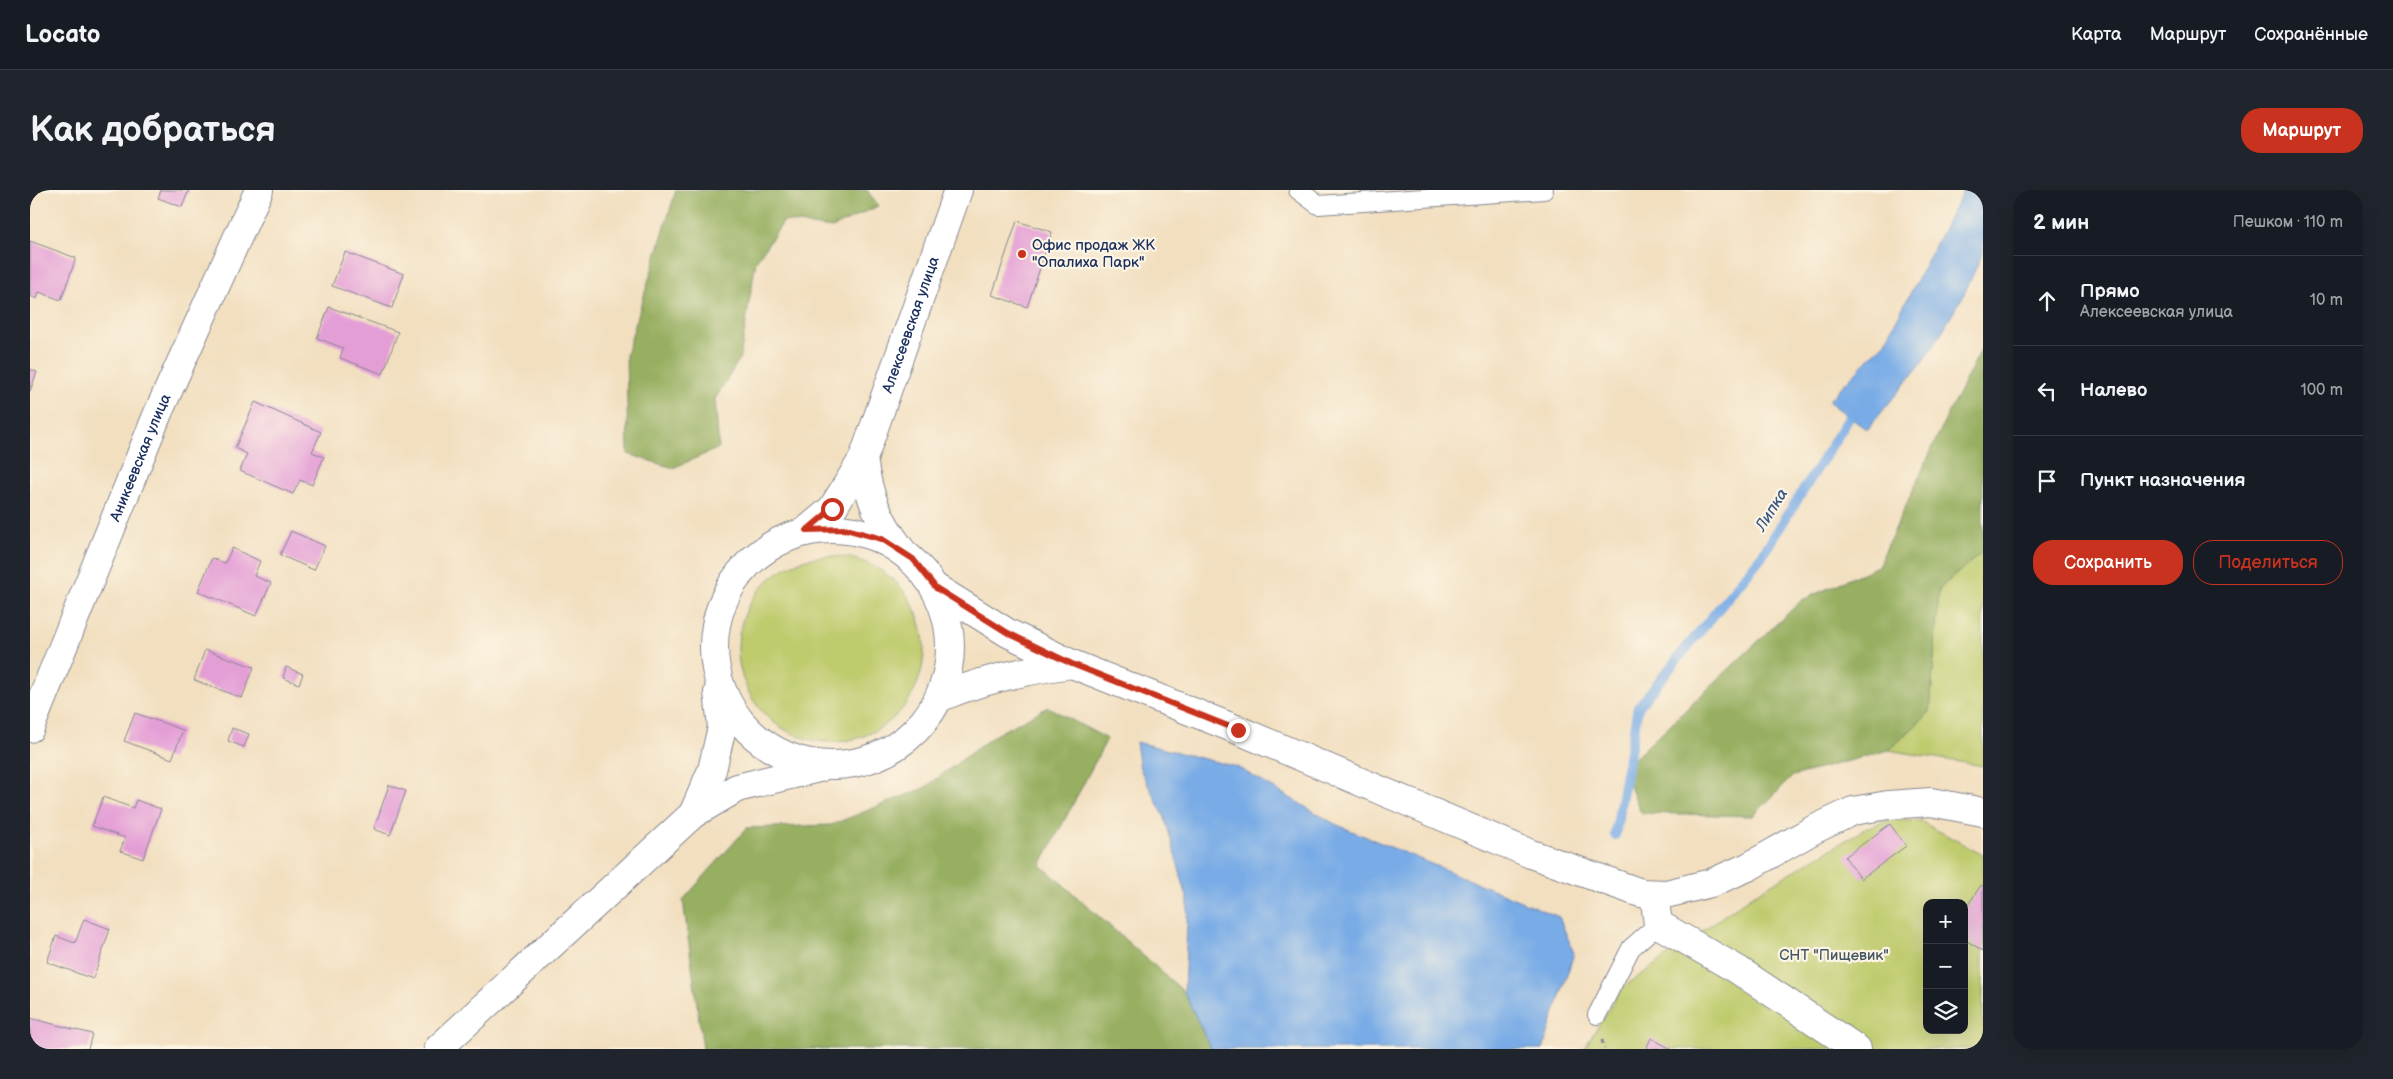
<!DOCTYPE html>
<html lang="ru">
<meta charset="utf-8">
<style>
body{margin:0;font-family:"Balsamiq Sans",sans-serif;background:#20242c;color:#f1f3f6}
.controls{position:absolute;right:15px;bottom:15px;display:grid;overflow:hidden;border-radius:10px;box-shadow:0 5px 20px #0002}
.controls button{width:45px;height:45px;display:grid;place-items:center;padding:0;border:0;border-bottom:1px solid #363941;background:#171b24;color:#f1f3f6;font:25px sans-serif}
.stop{position:absolute;width:15px;height:15px;margin:-11px;border:4px solid #c8321e;border-radius:50%;background:#fff}
.stop.end{background:#c8321e;border-color:#fff;box-shadow:0 1px 5px #0008}
.list{margin:0;padding:0;list-style:none}
h2{display:flex;justify-content:space-between;align-items:center;height:65px;margin:0;padding:0 20px;font-size:21px}
h2 small{font-size:16px;font-weight:400;color:#9ea1a6}
.list li{display:grid;grid-template-columns:32px 1fr auto;gap:15px;align-items:center;box-sizing:border-box;height:90px;padding:0 20px;border-top:1px solid #363941}
.list b{display:block;font-size:19px;white-space:nowrap}
.list p{margin:0;font-size:16px;white-space:nowrap;color:#9ea1a6}
.list em{font-size:16px;font-style:normal;color:#9ea1a6}
.actions{display:flex;gap:10px;padding:15px 20px}
.actions a{flex:1;padding:11px 0;border:1px solid #c8321e;border-radius:20px;text-align:center;font-size:18px;color:#c8321e}
.actions .main{background:#c8321e;color:#fff}
.icon{flex:none;width:28px;height:28px;fill:none;stroke:currentColor;stroke-width:2;stroke-linecap:round;stroke-linejoin:round}
.map{position:relative;flex:none;width:1953px;height:859px;overflow:hidden;border-radius:20px}
header{display:flex;align-items:center;gap:30px;box-sizing:border-box;height:70px;padding:0 25px;background:#171b24;border-bottom:1px solid #363941}
header strong{font-size:24px}
nav{display:flex;gap:28px;margin-inline-start:auto;font-size:18px}
.intro{display:flex;align-items:center;justify-content:space-between;box-sizing:border-box;height:120px;padding:0 30px}
h1{margin:0;font-size:35px}
.button{padding:12px 22px;border-radius:20px;background:#c8321e;color:#fff;font-size:18px;font-weight:700}
main{display:flex;gap:30px;padding:0 30px}
aside{flex:1;background:#171b24;border-radius:20px;box-shadow:0 5px 20px #0002}
.map>svg:first-child{display:block}
.green{fill:#bfcb6d;stroke:#6d7d66;fill-rule:evenodd}
.forest{fill:#97af60;stroke:#596f5f}
.water{fill:#79ace6;stroke:#4a6ea2}
.lines{fill:none;stroke-linecap:round;stroke-linejoin:round}
.stream{stroke:#79ace6;stroke-width:10}
.building{fill:#e49ed6}
.service-casing{stroke:#86878f;stroke-width:20}
.minor-casing{stroke:#86878f;stroke-width:30}
.tertiary-casing{stroke:#86878f;stroke-width:30}
.path{stroke:#86878f;stroke-width:3;stroke-dasharray:4 4;stroke-linecap:butt}
.service{stroke:#fff;stroke-width:18}
.minor{stroke:#fff;stroke-width:28}
.tertiary{stroke:#fff;stroke-width:28}
.route{stroke:#c8321e;stroke-width:6}
.poi-dot{fill:#c8321e;stroke:#fcf5e5;stroke-width:2}
.labels{text-anchor:middle;dominant-baseline:central;stroke-width:4.5;stroke-linejoin:round;paint-order:stroke}
.poi-label{font-size:15px;fill:#1b2f5e;stroke:#fcf5e5;text-anchor:start}
.street-label{font-size:15px;fill:#1b2f5e;stroke:#fcf5e5}
.park-label{font-size:15px;fill:#445662;stroke:#fcf5e5}
.water-label{font-size:16px;font-style:italic;fill:#375487;stroke:#fcf5e5}
</style>
<header>
<strong>Locato</strong>
<nav><a>Карта</a><a>Маршрут</a><a>Сохранённые</a></nav>
</header>
<div class="intro"><h1>Как добраться</h1><a class="button">Маршрут</a></div>
<main>
<div class="map">
<svg width="1953" height="859" viewBox="0 0 1953 859">
<rect width="100%" height="100%" fill="#fcf5e5"/>
<filter id="ink" filterUnits="userSpaceOnUse"><feTurbulence type="fractalNoise" baseFrequency=".02" numOctaves="2"/><feDisplacementMap in="SourceGraphic" scale="10" xChannelSelector="R" yChannelSelector="G"/><feConvolveMatrix kernelMatrix="1 2 1 2 8 2 1 2 1" color-interpolation-filters="sRGB"/></filter>
<filter id="wash" filterUnits="userSpaceOnUse"><feTurbulence type="fractalNoise" baseFrequency=".0096" numOctaves="4" result="noise"/><feDisplacementMap in="SourceGraphic" scale="20" xChannelSelector="R" yChannelSelector="G"/><feGaussianBlur stdDeviation="1.12" result="paint"/><feColorMatrix in="noise" values="0 0 0 0 0 0 0 0 0 0 0 0 0 0 0 0 0 1.4 0 .05"/><feComposite in="paint" operator="in"/></filter>
<g filter="url(#wash)">
<rect width="100%" height="100%" fill="#f2dfc0"/>
<g class="green">
<polygon points="1953,361 1953,576 1859,560 1900,522 1909,399"/>
<circle cx="801" cy="459" r="93"/>
<path d="M 1864,629 L 1892,632 L 1953,665 L 1953,859 L 1554,859 L 1591,799 L 1720,707 L 1838,637 ZM 1897,713 L 1934,713 L 1934,840 L 1897,840 Z"/>
</g>
<g class="forest">
<polygon points="646,0 837,0 848,16 802,38 754,31 726,71 710,168 685,209 689,258 643,278 598,264 596,165"/>
<polygon points="1953,156 1953,361 1909,399 1900,522 1859,560 1763,586 1723,626 1611,623 1593,579 1772,410 1848,376 1918,224"/>
<polygon points="1018,517 1077,549 1011,675 1154,802 1181,859 673,859 653,710 717,638 801,635 894,598 965,545"/>
</g>
<g class="water">
<polygon points="1934,0 1953,0 1953,63 1932,108 1898,165 1837,240 1798,211 1855,152"/>
<polygon points="1106,552 1207,577 1305,634 1529,727 1544,763 1513,859 1181,859 1154,802 1158,711 1135,628 1110,579"/>
</g>
<g class="lines">
<polyline class="stream" points="1585,645 1608,517 1731,367 1826,217"/>
</g>
<g id="blocks">
<g class="building">
<polygon points="131,0 159,0 152,17 128,8"/>
<polygon points="987,31 1022,42 997,117 962,105"/>
<polygon points="0,51 46,68 31,110 9,102 7,109 0,106"/>
<polygon points="315,62 374,84 362,118 302,96"/>
<polygon points="299,117 368,142 353,184 310,168 313,158 287,148"/>
<polygon points="0,179 7,182 0,201"/>
<polygon points="225,212 291,242 282,262 294,267 282,295 270,290 263,304 210,281 217,264 205,258"/>
<polygon points="261,341 295,356 284,380 250,365"/>
<polygon points="202,358 230,371 224,386 241,393 226,426 168,401 182,368 195,373"/>
<polygon points="175,460 224,477 212,508 164,490"/>
<polygon points="256,477 273,484 269,494 253,488"/>
<polygon points="105,523 153,540 142,569 94,551"/>
<polygon points="202,538 219,544 214,557 198,551"/>
<polygon points="359,595 376,601 360,645 344,639"/>
<polygon points="73,607 103,618 106,610 131,619 113,669 90,661 95,648 62,636"/>
<polygon points="1860,634 1876,656 1831,689 1815,667"/>
<polygon points="1951,695 1953,696 1953,761 1934,749 1934,721"/>
<polygon points="54,729 80,739 63,789 17,772 26,746 45,753"/>
<polygon points="0,828 62,844 58,859 0,859"/>
<polygon points="1621,848 1641,859 1616,859"/>
</g>
</g>
</g>
<g filter="url(#ink)">
<use href="#blocks" fill-opacity="0" stroke="#86878f" stroke-width="1"/>
<g class="lines">
<defs>
<g id="service">
<polyline points="1268,0 1288,15 1514,0"/>
<polyline points="1567,825 1601,758 1628,734"/>
</g>
<g id="minor">
<path d="M 833,269 C 839,309 848,329 872,361"/>
<path id="s1" d="M 777,340 L 802,319 L 833,269 L 928,0"/>
<path id="s2" d="M 0,538 L 128,223 L 229,0"/>
<polyline points="1624,704 1628,734 1708,780 1827,859"/>
</g>
<g id="tertiary">
<circle cx="802" cy="457" r="118"/>
<polyline points="906,398 978,443 1042,474 1208,540 1501,664 1611,703 1636,704 1681,693 1718,677 1783,640 1823,621 1858,615 1901,612 1953,622"/>
<path d="M 911,507 C 954,489 996,480 1042,474"/>
<polyline points="663,624 682,580 692,537 688,502"/>
<polyline points="408,859 663,624 707,598 789,578"/>
</g>
</defs>
<use href="#service" class="service-casing"/>
<use href="#minor" class="minor-casing"/>
<use href="#tertiary" class="tertiary-casing"/>
<polyline class="path" points="1572,850 1574,859"/>
<use href="#service" class="service"/>
<use href="#minor" class="minor"/>
<use href="#tertiary" class="tertiary"/>
</g>
</g>
<g class="lines" filter="url(#ink)">
<polyline class="route" points="802,319 777,340 816,339 852,349 883,369 906,398 978,443 1042,474 1208,540"/>
</g>
<circle class="poi-dot" cx="992" cy="64" r="5"/>
<g class="labels">
<g class="poi-label">
<text x="1002" y="55">Офис продаж ЖК<tspan x="1002" dy="17">"Опалиха Парк"</tspan></text>
</g>
<g class="street-label">
<text stroke="none"><textPath href="#s1" startOffset="234">Алексеевская улица</textPath></text>
<text stroke="none"><textPath href="#s2" startOffset="292">Аникеевская улица</textPath></text>
</g>
<g class="park-label">
<text x="1804" y="765">СНТ "Пищевик"</text>
</g>
<g class="water-label">
<text transform="translate(1742 320) rotate(-58)">Липка</text>
</g>
</g>
</svg>
<div class="controls">
<button>+</button>
<button>−</button>
<button><svg class="icon" aria-label="layers" viewBox="0 0 24 24"><path d="M12 4l9 5-9 5-9-5zM3 14l9 5 9-5"/></svg></button>
</div>
<div class="stop" style="left:802px;top:319px"></div>
<div class="stop end" style="left:1208px;top:540px"></div>
</div>
<aside>
<h2>2 мин<small>Пешком · 110 m</small></h2>
<ul class="list">
<li><svg class="icon" aria-label="ahead" viewBox="0 0 24 24"><path d="M12 20V5M6 11l6-6 6 6"/></svg><div><b>Прямо</b><p>Алексеевская улица</p></div><em>10 m</em></li>
<li><svg class="icon" aria-label="left" viewBox="0 0 24 24"><path d="M17 20v-9H6M10 6l-5 5 5 5"/></svg><div><b>Налево</b></div><em>100 m</em></li>
<li><svg class="icon" aria-label="arrive" viewBox="0 0 24 24"><path d="M6 21V4h12l-3 4 3 4H6"/></svg><div><b>Пункт назначения</b></div></li>
</ul>
<div class="actions"><a class="main">Сохранить</a><a>Поделиться</a></div>
</aside>
</main>
